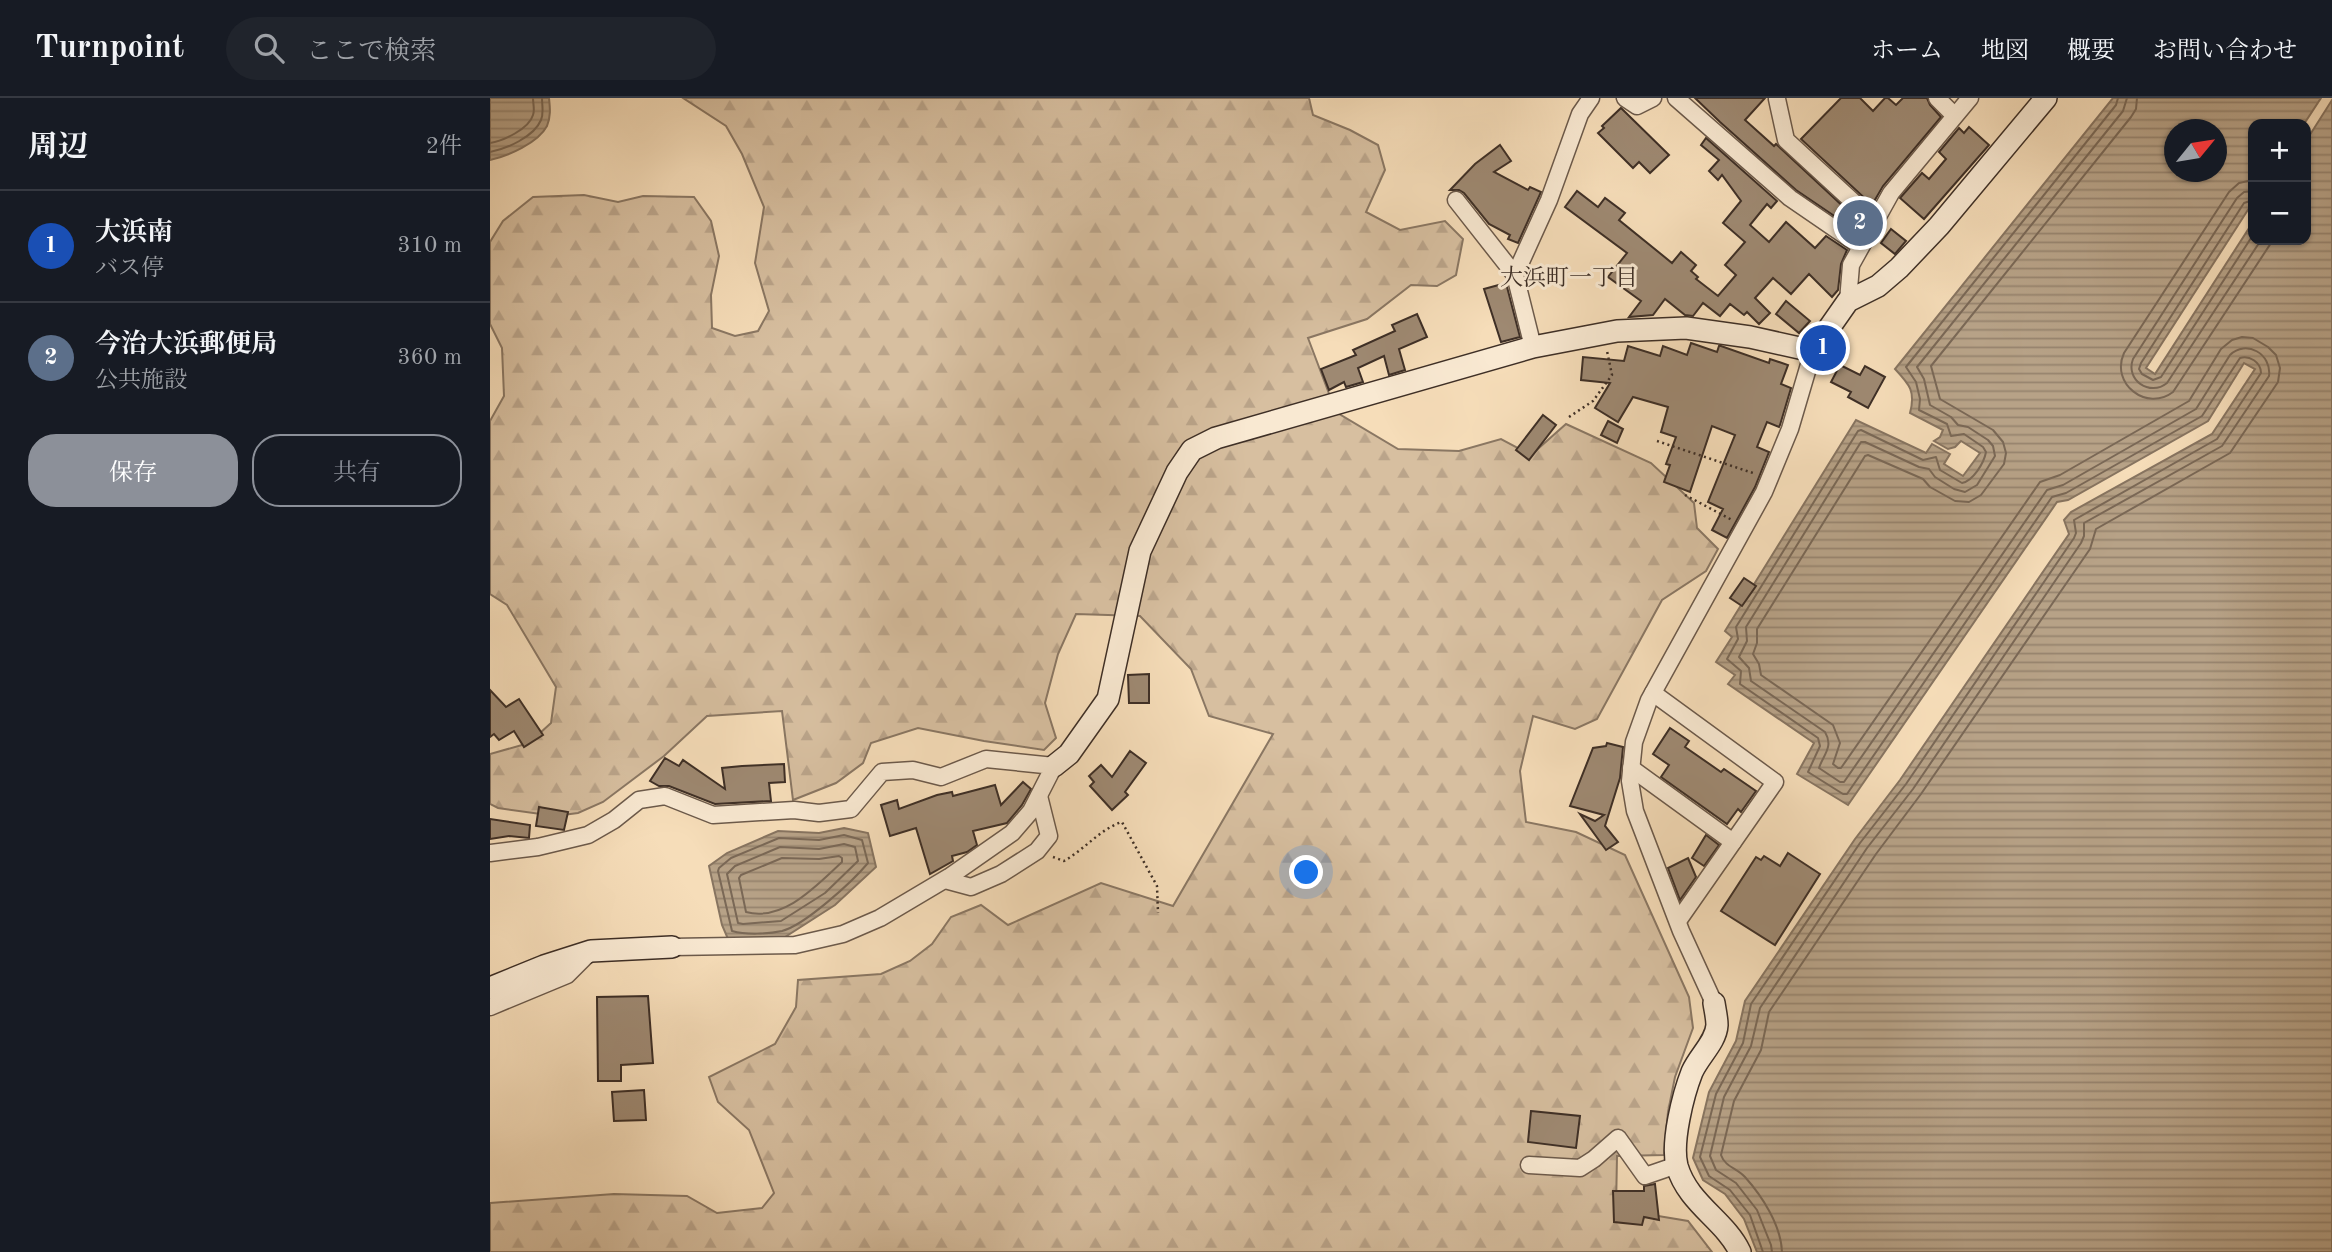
<!DOCTYPE html>
<html lang="ja">
<meta charset="utf-8">
<style>
body{margin:0;font-family:"Old Standard TT","Noto Serif JP",serif;background:#20242c;color:#f1f3f6}
.controls{position:absolute;right:21px;top:21px;display:grid;overflow:hidden;border-radius:14px;box-shadow:0 2px 5px #0004}
.controls button{width:63px;height:63px;display:grid;place-items:center;padding:0;border:0;border-bottom:2px solid #363941;background:#171b24;color:#f1f3f6;font:35px sans-serif}
.compass{position:absolute;left:1674px;top:21px;width:63px;height:63px;border-radius:50%;background:#171b24;box-shadow:0 2px 5px #0004;rotate:60deg}
.you{position:absolute;left:817px;top:775px;width:24px;height:24px;margin:-18px;border:5px solid #fff;border-radius:50%;background:#1a73e8;box-shadow:0 0 0 10px #1a73e833}
.badge{display:grid;place-items:center;width:46px;height:46px;border-radius:50%;background:#8c9099;color:#fff;font-size:23px;font-weight:700}
.pin{position:absolute;translate:-50% -50%;border:4px solid #fff;box-shadow:0 2px 7px #0006}
.list{margin:0;padding:0;list-style:none}
h2{display:flex;justify-content:space-between;align-items:center;height:91px;margin:0;padding:0 28px;font-size:30px}
h2 small{font-size:23px;font-weight:400;color:#9ea1a6}
.list li{display:grid;grid-template-columns:46px 1fr auto;gap:21px;align-items:center;box-sizing:border-box;height:112px;padding:0 28px;border-top:2px solid #363941}
.list b{display:block;font-size:26px;white-space:nowrap}
.list p{margin:0;font-size:23px;white-space:nowrap;color:#9ea1a6}
.list em{font-size:23px;font-style:normal;color:#9ea1a6}
.actions{display:flex;gap:14px;padding:21px 28px}
.actions a{flex:1;padding:16px 0;border:2px solid #8c9099;border-radius:28px;text-align:center;font-size:24px;color:#8c9099}
.actions .main{background:#8c9099;color:#fff}
.icon{flex:none;width:38px;height:38px;fill:none;stroke:currentColor;stroke-width:2;stroke-linecap:round;stroke-linejoin:round}
.map{position:relative;flex:none;width:1842px;height:1154px;overflow:hidden}
header{display:flex;align-items:center;gap:42px;box-sizing:border-box;height:98px;padding:0 35px;background:#171b24;border-bottom:2px solid #363941}
header strong{font-size:33px}
nav{display:flex;gap:38px;margin-inline-start:auto;font-size:24px}
.search{width:490px;height:63px;background:#20242c;display:flex;align-items:center;gap:18px;box-sizing:border-box;padding:0 24px;border-radius:38px;color:#9ea1a6;font-size:26px}
main{display:flex}
aside{flex:1;background:#171b24}
.map>svg:first-child{display:block}
.forest{fill:url(#forest-firs);stroke:#8a7763;stroke-width:2}
.water{fill:url(#water-rules);stroke:#877460;stroke-width:2;fill-rule:evenodd}
.lines{fill:none;stroke-linecap:round;stroke-linejoin:round}
.shore{stroke:#7a6856;stroke-width:2}
.building{fill:#9e8972;stroke:#3e2f26;stroke-width:2}
.street-casing{stroke:#6c5a4b;stroke-width:19}
.secondary-casing{stroke:#3e2f26;stroke-width:24}
.path{stroke:#3e2f26;stroke-width:2.5;stroke-dasharray:2 3.5;stroke-linecap:butt}
.street{stroke:#f9e9d2;stroke-width:16}
.secondary{stroke:#f9e9d2;stroke-width:21}
.labels{text-anchor:middle;dominant-baseline:central;stroke-width:6;stroke-linejoin:round;paint-order:stroke}
.neighbourhood-label{font-size:23px;fill:#3e2f26;stroke:#f9e9d2}
</style>
<header>
<strong>Turnpoint</strong>
<div class="search"><svg class="icon" aria-label="search" viewBox="0 0 24 24"><circle cx="10" cy="10" r="6"/><path d="M15 15l6 6"/></svg>ここで検索</div>
<nav><a>ホーム</a><a>地図</a><a>概要</a><a>お問い合わせ</a></nav>
</header>
<main>
<aside>
<h2>周辺<small>2件</small></h2>
<ul class="list">
<li><span class="badge" style="background:#1a4fb4">1</span><div><b>大浜南</b><p>バス停</p></div><em>310 m</em></li>
<li><span class="badge" style="background:#5c6f8a">2</span><div><b>今治大浜郵便局</b><p>公共施設</p></div><em>360 m</em></li>
</ul>
<div class="actions"><a class="main">保存</a><a>共有</a></div>
</aside>
<div class="map">
<svg width="1842" height="1154" viewBox="0 0 1842 1154">
<defs>
<pattern id="forest-firs" width="22" height="20" patternUnits="userSpaceOnUse" patternTransform="scale(1.75)"><rect width="22" height="20" fill="#d7bfa0"/><path d="M5 1l3.5 6h-7zM16 11l3.5 6h-7z" fill="#baa48a"/></pattern>
<pattern id="water-rules" width="6" height="5" patternUnits="userSpaceOnUse" patternTransform="scale(1.75)"><rect width="6" height="5" fill="#b7a287"/><path d="M0 2.5h6" fill="none" stroke="#96846e"/></pattern>
</defs>
<rect width="100%" height="100%" fill="#f6ddb9"/>
<filter id="stains"><feTurbulence type="fractalNoise" baseFrequency=".00286" numOctaves="4"/><feColorMatrix values="0 0 0 0 .2 0 0 0 0 .09 0 0 0 0 .02 0 0 0 .5 -.17"/></filter>
<radialGradient id="worn" r=".72"><stop offset=".6" stop-color="#630" stop-opacity="0"/><stop offset="1" stop-color="#630" stop-opacity=".3"/></radialGradient>
<polygon class="forest" points="193,0 819,0 823,17 860,32 888,47 895,72 876,114 910,132 955,123 973,141 966,177 947,188 921,187 877,221 818,240 846,314 908,351 969,353 1011,341 1041,357 1076,326 1161,365 1204,405 1207,430 1228,451 1216,473 1172,502 1107,621 1085,631 1043,618 1030,673 1036,724 1086,734 1135,757 1199,899 1203,930 1185,979 1178,1014 1174,1057 1127,1058 1126,1111 1198,1123 1222,1154 0,1154 0,1105 124,1096 197,1098 227,1115 272,1110 284,1095 259,1032 228,1004 219,979 285,946 306,909 308,882 391,876 420,863 442,846 461,819 491,807 518,827 611,785 683,808 783,636 719,618 701,571 650,518 586,516 568,556 555,605 566,640 554,652 494,643 428,630 381,645 373,665 346,685 303,702 292,613 217,618 174,658 113,704 88,715 65,718 8,710 0,706 0,656 39,645 61,625 66,589 17,507 0,496 0,323 14,298 12,250 0,226 0,144 13,123 43,99 94,97 128,104 153,98 204,99 221,123 229,158 221,197 222,230 245,238 268,233 279,213 265,165 274,109 252,56 236,28"/>
<g class="water">
<path d="M 0,0 L 59,0 C 60,10 61,18 57,28 C 48,45 18,58 0,62 Z"/>
<path d="M 1623,0 L 1831,0 L 1814,26 L 1763,26 L 1763,104 L 1656,270 L 1665,276 L 1763,124 L 1763,142 L 1816,142 L 1816,43 L 1842,2 L 1842,1154 L 1267,1154 L 1254,1121 L 1235,1096 L 1213,1082 L 1203,1060 L 1219,994 L 1246,943 L 1255,903 L 1365,741 L 1410,682 L 1579,436 L 1574,422 L 1581,414 L 1722,336 L 1765,271 L 1754,265 L 1718,323 L 1578,402 L 1567,404 L 1358,707 L 1307,676 L 1324,645 L 1238,586 L 1245,577 L 1226,564 L 1242,539 L 1235,533 L 1366,322 L 1436,355 L 1442,346 L 1460,356 L 1454,366 L 1473,378 L 1490,355 L 1471,343 L 1465,349 L 1458,351 L 1444,343 L 1450,339 L 1453,332 L 1420,315 C 1426,293 1419,286 1405,271 ZM 1685,32 L 1727,32 L 1727,74 L 1685,74 Z"/>
<polygon points="354,730 378,735 386,769 345,807 295,839 238,841 232,827 219,768 237,755 288,733 329,735"/>
</g>
<g class="lines">
<g class="shore">
<path d="M 0,45 C 13,43 39,31 43,17 C 45,12 43,6 43,0"/>
<path d="M 0,54 C 16,51 44,39 51,22 C 54,15 52,8 52,0"/>
<path d="M 1763,82 L 1749,85 L 1739,94 L 1634,255 C 1620,286 1657,314 1683,294 L 1783,142"/>
<path d="M 1763,93 L 1754,94 L 1747,100 L 1643,261 C 1635,282 1660,299 1677,285 L 1771,142"/>
<polyline points="1763,102 1754,105 1651,265 1649,271 1652,276 1663,282 1671,279 1763,137"/>
<path d="M 354,737 L 372,742 L 378,765 C 362,784 315,827 292,833 C 278,836 256,837 242,833 L 228,773 L 229,770 L 241,760 L 289,740 L 329,742 Z"/>
<polygon points="354,746 365,749 368,763 335,795 291,823 253,826 248,825 237,776 245,768 290,749 329,751"/>
<path d="M 349,758 L 352,760 L 352,764 C 327,787 294,824 256,814 L 249,780 L 251,777 L 292,760 L 329,761 Z"/>
<path d="M 1273,1154 L 1260,1117 L 1240,1092 L 1219,1078 L 1210,1059 L 1226,996 L 1253,945 L 1261,906 L 1370,745 L 1416,686 L 1584,440 L 1586,435 L 1584,422 L 1727,341 L 1771,275 C 1771,264 1759,257 1750,260 L 1712,318 L 1576,395 L 1562,399 L 1357,696 L 1353,696 L 1318,674 L 1330,648 L 1328,640 L 1250,586 L 1251,573 L 1237,561 L 1248,541 L 1246,529 L 1368,333 L 1371,332 L 1433,362 L 1446,359 L 1450,372 L 1472,385 C 1483,383 1494,365 1496,354 L 1493,349 L 1474,336 L 1461,338 L 1457,326 L 1429,312 L 1430,301 L 1426,284 L 1416,269 L 1626,7 L 1628,0"/>
<path d="M 1282,1154 L 1281,1147 L 1267,1112 L 1246,1085 L 1226,1072 L 1220,1058 L 1234,999 L 1261,948 L 1270,910 L 1377,750 L 1423,691 L 1591,445 L 1594,438 L 1594,425 L 1732,348 L 1779,278 C 1782,256 1756,241 1740,257 L 1706,311 L 1573,387 L 1557,392 L 1354,684 L 1350,684 L 1329,670 C 1333,657 1344,649 1335,634 L 1261,583 L 1259,570 L 1249,559 L 1257,543 L 1256,529 L 1371,344 L 1375,344 L 1429,369 L 1439,371 L 1445,379 L 1464,391 L 1475,394 L 1487,387 L 1505,358 L 1503,348 L 1498,342 L 1478,329 L 1468,327 L 1461,319 L 1440,307 L 1434,281 L 1427,269 L 1633,13 L 1637,0"/>
<path d="M 1292,1154 C 1291,1127 1272,1098 1255,1079 C 1247,1070 1235,1069 1231,1057 L 1244,1003 L 1271,952 L 1279,914 L 1386,756 L 1431,696 L 1600,451 L 1606,431 L 1740,355 L 1788,284 L 1790,270 L 1786,257 L 1778,249 L 1763,240 L 1752,239 L 1742,242 L 1731,251 L 1699,303 L 1570,377 L 1550,384 L 1351,670 L 1348,670 L 1343,666 L 1350,645 L 1343,627 L 1271,577 L 1269,566 L 1263,556 L 1267,545 L 1267,531 L 1375,358 L 1378,357 L 1433,381 L 1440,389 L 1465,403 L 1479,404 L 1491,397 L 1514,366 L 1516,355 L 1513,344 L 1503,332 L 1450,301 L 1441,268 L 1641,19 L 1646,11 L 1647,0"/>
</g>
</g>
<g class="building">
<polygon points="1205,0 1275,0 1255,22 1284,48 1286,46 1372,126 1368,134 1306,92 1230,24"/>
<polygon points="1351,0 1370,0 1383,13 1395,0 1398,0 1406,7 1413,0 1437,0 1440,7 1451,19 1393,88 1382,107 1311,41"/>
<polygon points="1131,10 1179,57 1160,75 1149,64 1143,70 1108,35 1114,30 1112,28"/>
<polygon points="1479,29 1499,47 1434,121 1410,100 1432,75 1439,81 1456,61 1449,54 1469,30 1474,35"/>
<polygon points="1216,40 1287,103 1281,110 1277,106 1260,127 1279,144 1296,124 1325,150 1336,138 1357,152 1351,166 1348,192 1342,199 1319,176 1301,196 1283,180 1265,200 1280,215 1269,226 1257,214 1254,217 1240,206 1230,218 1213,205 1203,218 1195,217 1175,201 1163,217 1139,219 1151,203 1118,179 1137,155 1075,109 1087,93 1108,109 1115,100 1135,115 1129,122 1182,165 1191,154 1206,167 1201,173 1208,179 1206,181 1228,198 1246,177 1235,167 1255,144 1233,125 1251,103 1232,77 1228,82 1219,73 1229,62 1211,47"/>
<polygon points="1010,47 1021,63 1004,74 1038,92 1040,89 1051,94 1028,145 1018,141 1020,137 999,126 974,95 969,92 960,92 985,66"/>
<polygon points="1401,131 1416,143 1405,156 1391,145"/>
<polygon points="1016,185 1030,239 1011,244 994,191"/>
<polygon points="1296,203 1320,223 1309,235 1286,216"/>
<polygon points="927,216 937,239 909,251 915,272 899,277 894,258 868,270 873,284 856,289 854,284 839,292 831,271 866,257 863,252 905,233 902,227"/>
<polygon points="1201,245 1227,254 1229,248 1231,248 1279,265 1280,261 1298,267 1291,286 1301,290 1290,327 1289,329 1277,324 1267,349 1279,354 1265,389 1237,440 1222,432 1233,411 1218,404 1245,337 1222,328 1200,394 1174,384 1180,367 1176,366 1186,339 1171,334 1178,309 1143,299 1128,324 1105,310 1120,285 1091,282 1093,259 1134,263 1138,248 1170,258 1173,248 1197,257"/>
<polygon points="1350,267 1370,277 1375,268 1395,279 1378,310 1358,299 1361,294 1341,284"/>
<polygon points="1053,317 1066,327 1039,362 1026,352"/>
<polygon points="1118,323 1133,331 1127,345 1111,337"/>
<polygon points="1254,480 1266,488 1252,508 1240,500"/>
<polygon points="659,576 659,605 639,605 638,577"/>
<polygon points="0,592 16,609 29,601 53,637 34,649 24,633 9,642 4,636 0,639"/>
<polygon points="1180,630 1199,643 1195,649 1231,674 1234,671 1266,693 1251,714 1248,711 1237,726 1171,679 1179,667 1163,656"/>
<polygon points="1117,645 1133,649 1130,680 1115,728 1128,744 1116,752 1090,716 1105,723 1114,717 1080,708 1103,650 1116,648"/>
<polygon points="640,653 656,665 635,694 638,697 622,712 600,688 604,684 599,678 611,667 622,679"/>
<polygon points="175,660 189,668 193,662 235,691 232,670 252,668 294,666 295,684 279,685 281,703 225,706 179,688 169,688 160,683"/>
<polygon points="533,684 541,691 532,707 517,725 483,733 487,747 477,754 462,758 463,763 440,776 426,730 400,738 391,707 407,702 409,711 447,697 462,694 463,698 505,687 511,707"/>
<polygon points="49,709 78,714 74,732 46,728"/>
<polygon points="0,721 40,727 39,740 19,738 0,741"/>
<polygon points="1216,737 1229,747 1214,768 1202,760"/>
<polygon points="1298,755 1330,776 1285,847 1231,813 1266,759 1271,762 1274,758 1290,768"/>
<polygon points="1198,760 1206,779 1190,802 1178,770"/>
<polygon points="158,898 163,965 131,967 131,983 108,983 107,899"/>
<polygon points="154,992 156,1022 124,1023 122,994"/>
<polygon points="1041,1013 1090,1018 1086,1050 1038,1044"/>
<polygon points="1165,1086 1169,1122 1154,1119 1152,1127 1124,1124 1123,1093 1154,1093 1154,1088"/>
</g>
<g class="lines">
<defs>
<g id="street">
<polyline points="1135,0 1147,8 1163,0"/>
<polyline points="1186,0 1300,100 1370,148"/>
<polyline points="1447,0 1464,17"/>
<polyline points="1287,1 1296,42 1384,123"/>
<polyline points="966,102 1025,177 1043,249"/>
<polyline points="1025,177 1059,102 1090,16 1101,0"/>
<polyline points="1358,203 1361,167 1401,95 1480,0"/>
<polyline points="1163,595 1285,684 1188,823"/>
<polyline points="1141,670 1243,744"/>
<polyline points="0,755 48,749 98,737 124,722 149,702 175,698 223,717 304,712 329,715 361,711 392,674 423,672 451,679 496,661 564,668 541,713 522,735 459,779 390,820 353,836 305,847 182,849"/>
<polyline points="455,782 481,789 511,776 547,753 559,738 549,698"/>
<polyline points="1224,905 1191,833 1145,713 1140,683 1144,644 1159,602 1274,394 1300,331 1323,253"/>
<polyline points="0,909 77,877 99,855"/>
<polyline points="1039,1067 1090,1070 1104,1061 1128,1040 1155,1078 1187,1067"/>
</g>
<g id="secondary">
<polyline points="564,668 579,656 618,601 650,453 687,374 702,352 726,340 1043,249 1127,233 1196,230 1260,239 1323,253 1358,203 1388,188 1409,170 1449,128 1556,0"/>
<polyline points="0,890 54,868 101,853 182,849"/>
<path d="M 1224,905 C 1225,912 1227,920 1227,927 C 1226,944 1209,958 1202,974 C 1193,997 1181,1044 1187,1068 C 1198,1106 1235,1122 1250,1154"/>
</g>
</defs>
<use href="#street" class="street-casing"/>
<use href="#secondary" class="secondary-casing"/>
<g class="path">
<polyline points="1079,319 1103,303 1122,277 1117,253"/>
<polyline points="1167,343 1266,376"/>
<polyline points="1195,397 1242,422"/>
<path d="M 563,759 L 574,763 C 594,752 610,731 632,724 L 667,788 L 668,815"/>
</g>
<use href="#street" class="street"/>
<use href="#secondary" class="secondary"/>
</g>
<g class="labels">
<g class="neighbourhood-label">
<text x="1079" y="180">大浜町一丁目</text>
</g>
</g>
<rect width="100%" height="100%" filter="url(#stains)"/>
<rect width="100%" height="100%" fill="url(#worn)"/>
</svg>
<div class="controls">
<button>+</button>
<button>−</button>
</div>
<svg class="compass" viewBox="-18 -18 36 36"><path d="M0-13l5 13h-10z" fill="#e53935"/><path d="M0 13l5-13h-10z" fill="#9ea1a6"/></svg>
<div class="you"></div>
<div class="pin badge" style="left:1333px;top:250px;background:#1a4fb4">1</div>
<div class="pin badge" style="left:1370px;top:125px;background:#5c6f8a">2</div>
</div>
</main>
